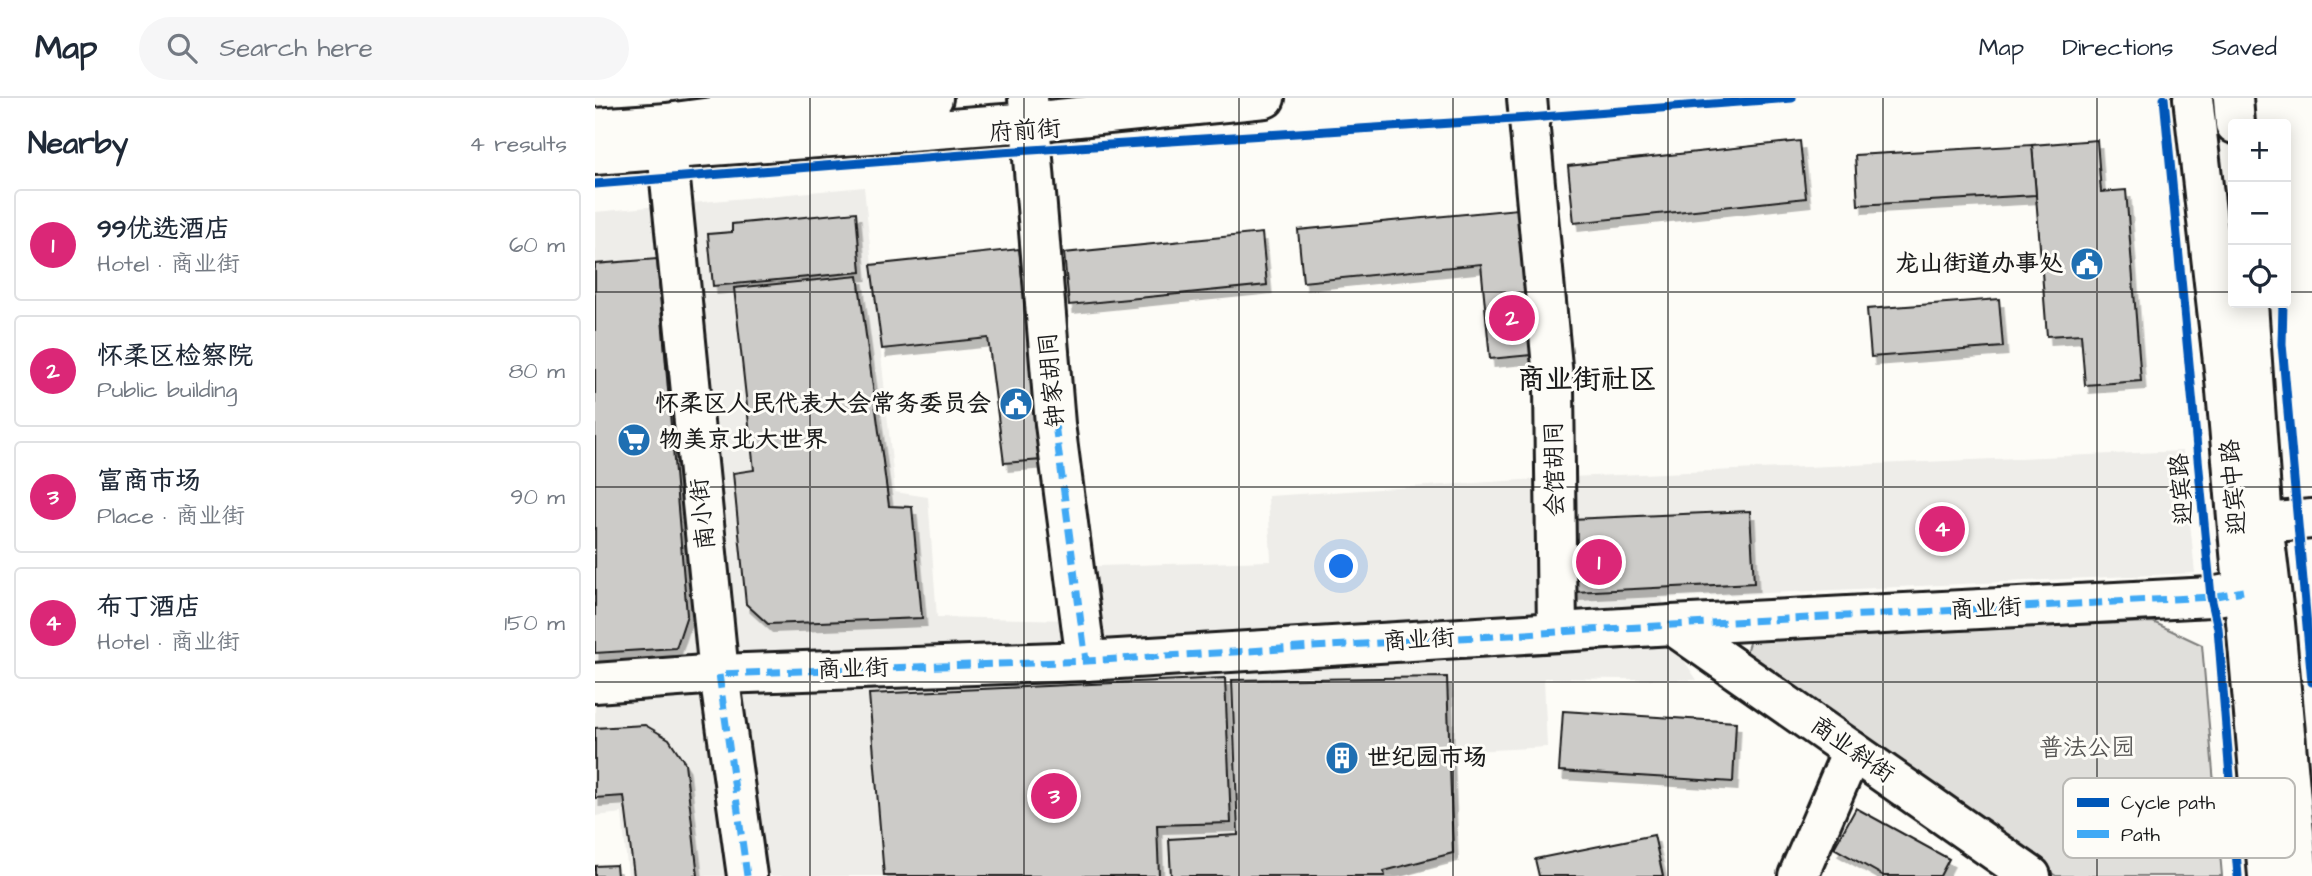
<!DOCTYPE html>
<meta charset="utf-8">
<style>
body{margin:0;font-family:"Architects Daughter","LXGW WenKai TC",sans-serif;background:#f6f6f7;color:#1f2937}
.controls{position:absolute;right:21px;top:21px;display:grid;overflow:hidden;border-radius:7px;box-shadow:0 4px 18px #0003}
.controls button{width:63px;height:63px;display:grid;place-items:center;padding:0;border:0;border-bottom:2px solid #e0e1e3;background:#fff;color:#1f2937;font:35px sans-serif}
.you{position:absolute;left:747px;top:469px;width:24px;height:24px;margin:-18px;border:5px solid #fff;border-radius:50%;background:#1a73e8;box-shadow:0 0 0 10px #1a73e833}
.badge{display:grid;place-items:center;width:46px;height:46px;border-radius:50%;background:#db2777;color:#fff;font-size:23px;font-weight:700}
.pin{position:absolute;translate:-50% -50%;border:4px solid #fff;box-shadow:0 2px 7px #0006}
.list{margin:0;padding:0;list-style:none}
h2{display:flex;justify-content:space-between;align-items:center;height:91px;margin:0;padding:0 28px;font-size:30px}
h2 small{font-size:23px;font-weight:400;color:#747a83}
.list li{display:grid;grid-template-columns:46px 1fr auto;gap:21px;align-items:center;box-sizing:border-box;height:112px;margin:0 14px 14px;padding:0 14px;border:2px solid #e0e1e3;border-radius:7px}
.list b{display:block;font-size:26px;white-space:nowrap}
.list p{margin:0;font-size:23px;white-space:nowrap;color:#747a83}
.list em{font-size:23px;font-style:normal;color:#747a83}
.icon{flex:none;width:38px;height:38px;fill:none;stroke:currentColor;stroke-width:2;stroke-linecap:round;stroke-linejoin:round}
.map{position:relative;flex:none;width:1717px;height:778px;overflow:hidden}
header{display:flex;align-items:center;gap:42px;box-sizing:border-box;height:98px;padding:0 35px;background:#fff;border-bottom:2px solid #e0e1e3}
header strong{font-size:33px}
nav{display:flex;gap:38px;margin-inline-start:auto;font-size:24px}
.search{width:490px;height:63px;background:#f6f6f7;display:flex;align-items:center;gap:18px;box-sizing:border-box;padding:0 24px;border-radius:38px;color:#747a83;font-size:26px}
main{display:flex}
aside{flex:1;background:#fff}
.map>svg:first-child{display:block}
.built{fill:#eeede9}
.green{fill:#e0dfdb;stroke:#7e7e7c;stroke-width:2}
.building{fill:#cccbc8;stroke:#1c1c1c;stroke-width:2;filter:url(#shadow)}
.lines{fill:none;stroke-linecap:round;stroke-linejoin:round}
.minor-casing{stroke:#1c1c1c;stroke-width:44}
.major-casing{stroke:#1c1c1c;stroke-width:44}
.minor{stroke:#fdfcf7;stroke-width:38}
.major{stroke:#fdfcf7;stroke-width:38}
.quiet{stroke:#3fa9f5;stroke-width:7;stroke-dasharray:14 7;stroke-linecap:butt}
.cycleway-casing{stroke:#fdfcf7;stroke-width:13}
.cycleway{stroke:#0057b8;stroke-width:9}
.grid{fill:none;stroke:#1c1c1c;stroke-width:2;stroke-opacity:0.55}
.labels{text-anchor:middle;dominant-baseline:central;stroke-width:6;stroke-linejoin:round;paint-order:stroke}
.street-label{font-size:24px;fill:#1c1c1c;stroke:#fdfcf7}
.poi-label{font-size:24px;font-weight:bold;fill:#1c1c1c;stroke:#fdfcf7;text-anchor:end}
.park-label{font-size:24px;fill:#575655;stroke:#fdfcf7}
.quarter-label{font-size:28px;font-weight:bold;fill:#1c1c1c;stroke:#fdfcf7}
.key{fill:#fdfcf7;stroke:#bab9b5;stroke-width:2}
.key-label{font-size:19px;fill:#1c1c1c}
</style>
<header>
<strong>Map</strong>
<div class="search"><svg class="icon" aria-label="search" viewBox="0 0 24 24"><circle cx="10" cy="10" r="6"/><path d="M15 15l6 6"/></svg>Search here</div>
<nav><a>Map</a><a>Directions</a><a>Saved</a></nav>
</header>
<main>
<aside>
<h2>Nearby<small>4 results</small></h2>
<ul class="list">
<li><span class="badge">1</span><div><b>99优选酒店</b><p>Hotel · 商业街</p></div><em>60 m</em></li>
<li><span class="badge">2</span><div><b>怀柔区检察院</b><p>Public building</p></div><em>80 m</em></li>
<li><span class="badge">3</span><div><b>富商市场</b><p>Place · 商业街</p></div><em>90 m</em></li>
<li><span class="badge">4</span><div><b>布丁酒店</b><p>Hotel · 商业街</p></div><em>150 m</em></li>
</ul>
</aside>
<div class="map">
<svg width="1717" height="778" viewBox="0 0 1717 778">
<defs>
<filter id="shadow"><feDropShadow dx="4.5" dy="8" stdDeviation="0" flood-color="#0004"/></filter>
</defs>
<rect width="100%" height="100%" fill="#fdfcf7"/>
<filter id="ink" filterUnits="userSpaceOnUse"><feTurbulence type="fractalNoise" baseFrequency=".0143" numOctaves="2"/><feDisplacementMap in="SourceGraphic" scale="14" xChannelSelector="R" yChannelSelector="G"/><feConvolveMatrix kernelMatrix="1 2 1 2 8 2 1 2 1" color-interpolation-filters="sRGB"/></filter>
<g filter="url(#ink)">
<polygon class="built" points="269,89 300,394 333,399 342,519 474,522 468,469 676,463 673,398 975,379 1588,353 1600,475 1067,500 1074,540 1102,582 949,580 952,649 860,654 864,761 808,778 33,778 27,715 0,718 0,114"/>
<polygon class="green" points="1558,524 1607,547 1627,778 1461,778 1149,560 1156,539"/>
<g class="building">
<polygon points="1502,42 1506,94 1531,92 1546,283 1490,287 1486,236 1452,238 1437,47"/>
<polygon points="1205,43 1211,100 979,125 973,68"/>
<polygon points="1437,47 1441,97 1263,107 1260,57"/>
<polygon points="933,110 947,256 895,261 886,166 708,184 703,132"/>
<polygon points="261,114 266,174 118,188 113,136 137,134 137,126"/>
<polygon points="667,135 672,187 474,207 469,155"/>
<polygon points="424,151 447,362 409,365 393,240 287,251 276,167"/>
<polygon points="62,161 92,517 81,550 0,555 0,166"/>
<polygon points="263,178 294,408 317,409 327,520 173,526 151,506 138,375 159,372 139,190"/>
<polygon points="1404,201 1408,249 1276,259 1272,211"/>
<polygon points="1155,413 1159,485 979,494 976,421"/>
<polygon points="852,579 858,755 789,773 790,778 576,778 574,741 643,737 637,582"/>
<polygon points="630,580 636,725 562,727 564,778 289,778 274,596"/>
<polygon points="968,613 1141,624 1138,684 964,673"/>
<polygon points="50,627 74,641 90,665 103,778 39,778 29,698 0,700 0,630"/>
<polygon points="1261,710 1354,761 1345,778 1289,778 1239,750"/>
<polygon points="1059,737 1068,778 944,778 940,761"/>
<polygon points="21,767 22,778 0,778 0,768"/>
</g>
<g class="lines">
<defs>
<g id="minor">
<polyline points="433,0 460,326 491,563"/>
<polyline points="932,0 959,290 962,534"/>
<polyline points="72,52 124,576 152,778"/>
<polyline points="1668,425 1717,421"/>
<polyline points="1077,527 1436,778"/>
<polyline points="0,585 124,576 491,563 1077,527 1616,499 1648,493"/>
<polyline points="1203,778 1257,653"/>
</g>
<g id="major">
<polyline points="1598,0 1630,281 1673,778"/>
<polyline points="1638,0 1640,26"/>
<polyline points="0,30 72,25 154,14 338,0"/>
<polyline points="0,57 434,24 670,0"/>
<polyline points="1653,205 1668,425 1680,525 1703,778"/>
</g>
</defs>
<use href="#minor" class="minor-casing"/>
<use href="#major" class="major-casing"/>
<use href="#minor" class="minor"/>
<use href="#major" class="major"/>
<g class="quiet">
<polyline points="460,326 491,563"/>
<polyline points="152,778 124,576 491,563 1077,527 1616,499 1648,493"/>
</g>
<defs>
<g id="cycleway">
<polyline points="1569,0 1616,499 1623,530 1643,778"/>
<polyline points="0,86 406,54 934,20 1197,0"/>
<polyline points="1688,205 1687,246 1717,584"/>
</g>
</defs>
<use href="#cycleway" class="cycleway-casing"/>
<use href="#cycleway" class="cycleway"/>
</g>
</g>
<path class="grid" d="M 215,0 L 215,778M 429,0 L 429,778M 644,0 L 644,778M 858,0 L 858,778M 1073,0 L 1073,778M 1288,0 L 1288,778M 1502,0 L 1502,778M 0,194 L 1638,194M 1691,194 L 1717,194M 0,389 L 1717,389M 0,584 L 1717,584"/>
<defs>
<symbol id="civic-disc" viewBox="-11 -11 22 22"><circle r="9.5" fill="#1f6fb2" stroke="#fdfcf7"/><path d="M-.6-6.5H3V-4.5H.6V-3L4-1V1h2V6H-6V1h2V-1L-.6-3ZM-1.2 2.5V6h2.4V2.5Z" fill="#fff"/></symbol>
<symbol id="supermarket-disc" viewBox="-11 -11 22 22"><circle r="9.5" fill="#1f6fb2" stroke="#fdfcf7"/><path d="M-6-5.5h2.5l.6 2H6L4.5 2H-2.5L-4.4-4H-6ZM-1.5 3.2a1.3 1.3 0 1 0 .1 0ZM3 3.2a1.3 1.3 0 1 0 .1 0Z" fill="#fff"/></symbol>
<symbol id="building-disc" viewBox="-11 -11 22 22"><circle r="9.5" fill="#1f6fb2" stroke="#fdfcf7"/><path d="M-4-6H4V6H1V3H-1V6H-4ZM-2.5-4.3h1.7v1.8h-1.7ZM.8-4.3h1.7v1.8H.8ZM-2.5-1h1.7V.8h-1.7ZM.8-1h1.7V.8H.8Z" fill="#fff"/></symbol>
</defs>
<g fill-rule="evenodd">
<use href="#civic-disc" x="1473" y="147" width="38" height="38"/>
<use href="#civic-disc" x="402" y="287" width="38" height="38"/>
<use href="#supermarket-disc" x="20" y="323" width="38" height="38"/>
<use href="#building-disc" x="728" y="641" width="38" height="38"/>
</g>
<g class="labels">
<g class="street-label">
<text transform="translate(430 33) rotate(-4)">府前街</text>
<text transform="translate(457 282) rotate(-95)">钟家胡同</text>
<text transform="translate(960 371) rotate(-91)">会馆胡同</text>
<text transform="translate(1639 389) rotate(-95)">迎宾中路</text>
<text transform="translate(1587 391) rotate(-95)">迎宾路</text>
<text transform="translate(108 416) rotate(-96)">南小街</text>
<text transform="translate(1391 511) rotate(-3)">商业街</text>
<text transform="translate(824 542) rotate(-4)">商业街</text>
<text transform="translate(258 571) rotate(-2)">商业街</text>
<text transform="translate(1257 652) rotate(35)">商业斜街</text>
</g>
<g class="poi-label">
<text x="1468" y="166">龙山街道办事处</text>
<text x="396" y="306">怀柔区人民代表大会常务委员会</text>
<text x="64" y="342" text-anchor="start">物美京北大世界</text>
<text x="772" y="660" text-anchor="start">世纪园市场</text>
</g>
<g class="park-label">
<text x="1492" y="650">普法公园</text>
</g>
<g class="quarter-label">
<text x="992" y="281">商业街社区</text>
</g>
</g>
<rect x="1468" y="680" width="232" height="80" rx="10" class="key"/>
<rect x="1482" y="700" width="32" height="9" fill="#0057b8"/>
<rect x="1482" y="732" width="32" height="8" fill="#3fa9f5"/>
<g class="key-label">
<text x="1526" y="711">Cycle path</text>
<text x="1526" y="743">Path</text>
</g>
</svg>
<div class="controls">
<button>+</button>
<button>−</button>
<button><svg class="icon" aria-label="locate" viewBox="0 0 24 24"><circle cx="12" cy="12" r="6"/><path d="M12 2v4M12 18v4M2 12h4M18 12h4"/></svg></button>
</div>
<div class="you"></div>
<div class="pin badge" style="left:1004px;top:464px">1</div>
<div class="pin badge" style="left:917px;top:220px">2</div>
<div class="pin badge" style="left:459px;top:698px">3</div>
<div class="pin badge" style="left:1347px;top:431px">4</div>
</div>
</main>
